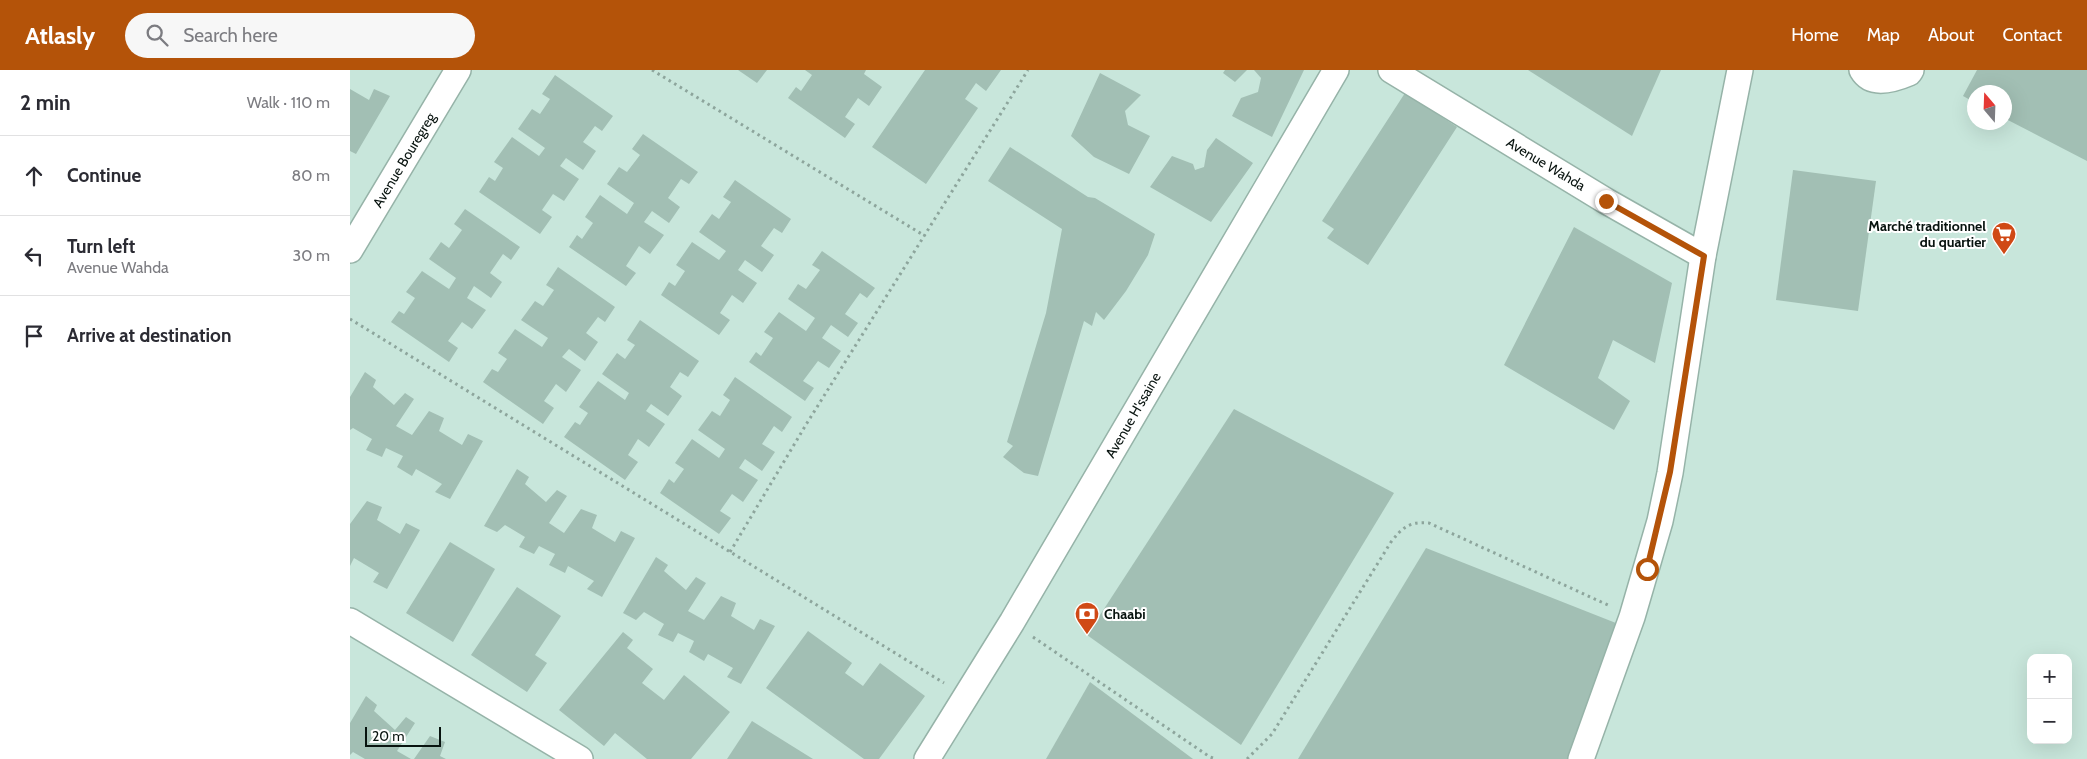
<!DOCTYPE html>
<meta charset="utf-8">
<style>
body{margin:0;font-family:Cabin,sans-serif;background:#f7f7f7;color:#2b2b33}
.controls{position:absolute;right:15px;bottom:15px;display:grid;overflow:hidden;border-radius:10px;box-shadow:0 5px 20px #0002}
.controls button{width:45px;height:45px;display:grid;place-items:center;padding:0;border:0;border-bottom:1px solid #e1e1e2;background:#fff;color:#2b2b33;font:25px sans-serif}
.compass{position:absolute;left:1617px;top:15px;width:45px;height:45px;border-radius:50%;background:#fff;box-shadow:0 5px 20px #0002;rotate:341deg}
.scale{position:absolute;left:15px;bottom:12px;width:76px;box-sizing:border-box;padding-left:5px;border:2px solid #08130f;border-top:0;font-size:14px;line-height:18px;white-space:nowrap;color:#08130f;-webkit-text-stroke:4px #fff;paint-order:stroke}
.stop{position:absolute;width:15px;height:15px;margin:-11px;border:4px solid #b45309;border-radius:50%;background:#fff}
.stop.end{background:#b45309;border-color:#fff;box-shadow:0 1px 5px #0008}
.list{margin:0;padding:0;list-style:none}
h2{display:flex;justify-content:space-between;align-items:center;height:65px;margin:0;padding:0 20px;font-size:21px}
h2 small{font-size:16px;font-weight:400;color:#7c7c81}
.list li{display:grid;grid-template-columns:32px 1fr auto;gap:15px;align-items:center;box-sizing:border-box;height:80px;padding:0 20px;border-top:1px solid #e1e1e2}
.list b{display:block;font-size:19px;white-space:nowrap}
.list p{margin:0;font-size:16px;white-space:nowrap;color:#7c7c81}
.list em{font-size:16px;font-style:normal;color:#7c7c81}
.icon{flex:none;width:28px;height:28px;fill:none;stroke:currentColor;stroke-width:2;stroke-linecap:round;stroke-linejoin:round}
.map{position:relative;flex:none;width:1737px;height:689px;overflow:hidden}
header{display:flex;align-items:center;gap:30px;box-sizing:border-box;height:70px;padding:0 25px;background:#b45309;color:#fff}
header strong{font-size:24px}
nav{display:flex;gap:28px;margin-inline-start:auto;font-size:18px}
.search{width:350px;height:45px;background:#f7f7f7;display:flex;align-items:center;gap:12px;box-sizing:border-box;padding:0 18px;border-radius:28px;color:#7c7c81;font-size:19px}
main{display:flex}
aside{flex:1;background:#fff}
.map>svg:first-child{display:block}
.building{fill:#a2bfb4}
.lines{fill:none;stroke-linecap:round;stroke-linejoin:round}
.minor-casing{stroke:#96b3a8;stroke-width:28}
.path{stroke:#8da59c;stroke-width:3;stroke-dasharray:2.5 4;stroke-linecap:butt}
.minor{stroke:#fff;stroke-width:25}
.route{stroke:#b45309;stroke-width:6}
.labels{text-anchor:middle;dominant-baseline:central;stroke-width:4;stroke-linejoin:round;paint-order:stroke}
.street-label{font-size:14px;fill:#08130f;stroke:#fff}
.poi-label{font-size:14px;font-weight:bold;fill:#08130f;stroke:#fff;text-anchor:end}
</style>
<header>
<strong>Atlasly</strong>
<div class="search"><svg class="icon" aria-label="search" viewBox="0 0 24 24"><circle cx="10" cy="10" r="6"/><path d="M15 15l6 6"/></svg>Search here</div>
<nav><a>Home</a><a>Map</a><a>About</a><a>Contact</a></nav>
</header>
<main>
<aside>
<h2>2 min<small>Walk · 110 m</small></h2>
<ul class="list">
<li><svg class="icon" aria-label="ahead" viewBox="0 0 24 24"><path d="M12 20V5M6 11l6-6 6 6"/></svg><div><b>Continue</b></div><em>80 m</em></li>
<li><svg class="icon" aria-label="left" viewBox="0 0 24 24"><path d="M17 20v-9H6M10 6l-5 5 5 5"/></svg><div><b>Turn left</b><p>Avenue Wahda</p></div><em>30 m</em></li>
<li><svg class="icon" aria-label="arrive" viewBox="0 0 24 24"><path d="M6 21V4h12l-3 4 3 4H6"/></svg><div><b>Arrive at destination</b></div></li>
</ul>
</aside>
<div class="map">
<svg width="1737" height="689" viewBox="0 0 1737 689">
<rect width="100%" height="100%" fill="#c8e6db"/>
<g class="building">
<polygon points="388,0 417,0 407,13"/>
<polygon points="455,0 516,0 514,4 532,17 519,36 508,28 495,47 505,54 495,68 438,28 446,17 451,21 462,5"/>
<polygon points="575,0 651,0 636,21 626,13 615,29 628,38 576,114 522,77"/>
<polygon points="875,0 897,0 885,12 873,3"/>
<polygon points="904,0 954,0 922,67 882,46 891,28 908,22 911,8"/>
<polygon points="1178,0 1311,0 1282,66"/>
<polygon points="1627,0 1737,0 1737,91 1654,48 1654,22 1624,22 1624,32 1613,26"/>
<polygon points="750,3 791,25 775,41 778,55 800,66 779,104 744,87 721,66"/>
<polygon points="205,5 263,46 252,61 245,56 233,72 246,81 233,100 216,88 210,96 229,109 214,131 203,124 192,140 202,147 190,164 129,122 139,107 145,111 153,98 144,92 162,67 189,86 195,78 168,59 182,39 190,44 200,29 192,24"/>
<polygon points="0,19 19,30 24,19 40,26 6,84 0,81"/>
<polygon points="1055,23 1107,57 1018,195 977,168 984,159 972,151"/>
<polygon points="293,64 348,102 339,114 331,109 318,128 330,137 319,153 302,141 294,152 314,165 300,184 289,176 276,196 286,203 276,216 219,177 227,165 232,169 243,153 235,147 250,125 277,144 284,133 257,114 269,97 277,102 290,85 282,79"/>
<polygon points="866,68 903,93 861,152 800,117 822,86 843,94 845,100 854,97 857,80"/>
<polygon points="660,77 738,127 745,128 805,164 798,185 776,221 754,250 746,242 742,256 734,251 688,406 674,403 653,387 663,376 657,372 696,243 712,159 638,111"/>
<polygon points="1443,100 1526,111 1508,241 1426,230"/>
<polygon points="385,110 441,149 432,163 424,158 411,176 424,185 412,202 395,190 388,200 407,213 393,233 382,225 370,243 380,250 369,265 311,225 319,212 325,216 335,201 326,195 342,172 369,190 376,181 349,162 362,144 369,149 381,132 373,127"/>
<polygon points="115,139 170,177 161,190 153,184 140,203 152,212 141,228 124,216 117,228 136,240 122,259 112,252 98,271 108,278 99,292 41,252 49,241 54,244 65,228 56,222 72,201 99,219 106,208 79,189 91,172 99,178 112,160 104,154"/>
<polygon points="1224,157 1322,213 1305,293 1263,270 1248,308 1280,331 1264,360 1154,295"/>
<polygon points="472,181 525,218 517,228 510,223 495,244 508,253 498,267 481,255 472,268 491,281 479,298 468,291 453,311 464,318 455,331 399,292 406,282 411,286 423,268 414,262 429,242 456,261 465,248 438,229 448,214 456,219 470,200 462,195"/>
<polygon points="208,197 265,237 255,252 248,247 236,263 248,272 235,291 219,279 212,287 231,300 216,322 206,314 194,331 204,338 193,354 133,312 142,299 148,302 157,289 148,283 165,259 192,277 198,268 171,250 185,231 193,236 204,220 196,215"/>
<polygon points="290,250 349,291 338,307 330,302 320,317 332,326 318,346 301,334 296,341 315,354 299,377 288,369 278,385 288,392 275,410 214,367 225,352 230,355 238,343 229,337 248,311 275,330 279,323 252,304 267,283 275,289 285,275 277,270"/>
<polygon points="15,302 26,310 23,317 44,335 55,323 64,329 46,356 62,365 79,341 94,348 89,361 112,375 118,364 133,371 100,429 85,422 92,414 66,399 62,406 47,397 53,386 36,378 32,387 16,380 22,369 3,358 0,360 0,327"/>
<polygon points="385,307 442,347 432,362 424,356 412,374 425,382 412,401 395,389 389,398 408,410 393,432 382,424 370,441 381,448 369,464 310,423 319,409 324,413 334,399 325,393 342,369 369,388 375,379 348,360 362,341 370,346 380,330 373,325"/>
<polygon points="884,339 1044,423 891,675 737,565"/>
<polygon points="167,399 179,407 175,414 196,432 207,420 217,426 199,453 214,463 231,439 247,445 242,458 265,472 271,461 285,468 252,527 237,519 244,511 218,496 215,503 199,495 205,484 189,476 184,484 169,477 175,467 155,455 147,462 134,456"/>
<polygon points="17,431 32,437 27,450 50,464 56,453 70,460 37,519 23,512 29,503 4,488 0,496 0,454"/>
<polygon points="100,472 145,499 103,572 56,543"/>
<polygon points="1076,478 1276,557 1226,689 948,689"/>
<polygon points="306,487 318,495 314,501 336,520 346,507 356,513 338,541 354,550 371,526 386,533 381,546 404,560 410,549 425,556 391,614 377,607 383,598 358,584 354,591 339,582 344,571 328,563 323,572 308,565 314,554 294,542 286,550 273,543"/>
<polygon points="167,517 211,546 185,585 197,593 177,622 121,585"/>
<polygon points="458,561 502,593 495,603 513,616 530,593 575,626 529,689 514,689 416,618"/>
<polygon points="273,562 283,570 277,578 303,599 292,613 314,630 334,605 380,642 341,689 297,689 265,663 254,676 209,640"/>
<polygon points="740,612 843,689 696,689"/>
<polygon points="16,626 27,635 24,641 45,660 56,647 65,653 47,681 61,689 15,689 3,682 0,685 0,653"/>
<polygon points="402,651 463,689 377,689"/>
<polygon points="80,666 95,672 90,686 96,689 64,689"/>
</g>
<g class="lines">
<defs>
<g id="minor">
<polyline points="1041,0 1256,131 1353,186"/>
<path d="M 1512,0 C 1522,17 1545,9 1559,3 L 1561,0"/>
<polyline points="0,180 108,0"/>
<polyline points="0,551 230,689"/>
<polyline points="577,689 662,552 986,0"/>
<polyline points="1231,689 1282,547 1310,451 1320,403 1353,186 1390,0"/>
</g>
</defs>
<use href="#minor" class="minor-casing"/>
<g class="path">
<polyline points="302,0 575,166"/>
<polyline points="0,249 594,613"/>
<polyline points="380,482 457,353 678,0"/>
<polyline points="683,567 860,687 866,689"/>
<path d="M 897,689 L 922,664 L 1041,472 C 1052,458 1059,451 1079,453 L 1260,536"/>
</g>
<use href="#minor" class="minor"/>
</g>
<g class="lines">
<polyline class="route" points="1256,131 1354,186 1320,402 1297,499"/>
</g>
<defs>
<symbol id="supermarket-pin" viewBox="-11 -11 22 30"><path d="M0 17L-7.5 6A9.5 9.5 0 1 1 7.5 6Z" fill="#d04915" stroke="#fff"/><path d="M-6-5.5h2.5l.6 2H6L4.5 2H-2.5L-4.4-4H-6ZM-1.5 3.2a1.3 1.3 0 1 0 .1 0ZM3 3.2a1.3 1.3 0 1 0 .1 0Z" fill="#fff"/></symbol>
<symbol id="bank-pin" viewBox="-11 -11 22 30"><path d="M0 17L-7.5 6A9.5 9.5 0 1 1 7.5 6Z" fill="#d04915" stroke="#fff"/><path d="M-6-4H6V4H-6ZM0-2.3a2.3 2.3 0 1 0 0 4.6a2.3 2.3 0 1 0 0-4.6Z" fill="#fff"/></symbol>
</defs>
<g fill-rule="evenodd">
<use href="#supermarket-pin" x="1640" y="150" width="28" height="38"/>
<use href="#bank-pin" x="723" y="530" width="28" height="38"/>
</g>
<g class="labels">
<g class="street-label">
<text transform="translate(54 90) rotate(-59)">Avenue Bouregreg</text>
<text transform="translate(1196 94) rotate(31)">Avenue Wahda</text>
<text transform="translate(783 345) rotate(-60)">Avenue H'ssaine</text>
</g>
<g class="poi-label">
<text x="1636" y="156">Marché traditionnel<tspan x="1636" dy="16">du quartier</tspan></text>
<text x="754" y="544" text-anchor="start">Chaabi</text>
</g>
</g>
</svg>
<div class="controls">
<button>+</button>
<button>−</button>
</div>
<svg class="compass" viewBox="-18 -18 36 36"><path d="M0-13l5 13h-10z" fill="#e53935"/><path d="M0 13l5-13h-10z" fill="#7c7c81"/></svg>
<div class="scale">20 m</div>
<div class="stop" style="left:1297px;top:499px"></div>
<div class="stop end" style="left:1256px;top:131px"></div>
</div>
</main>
